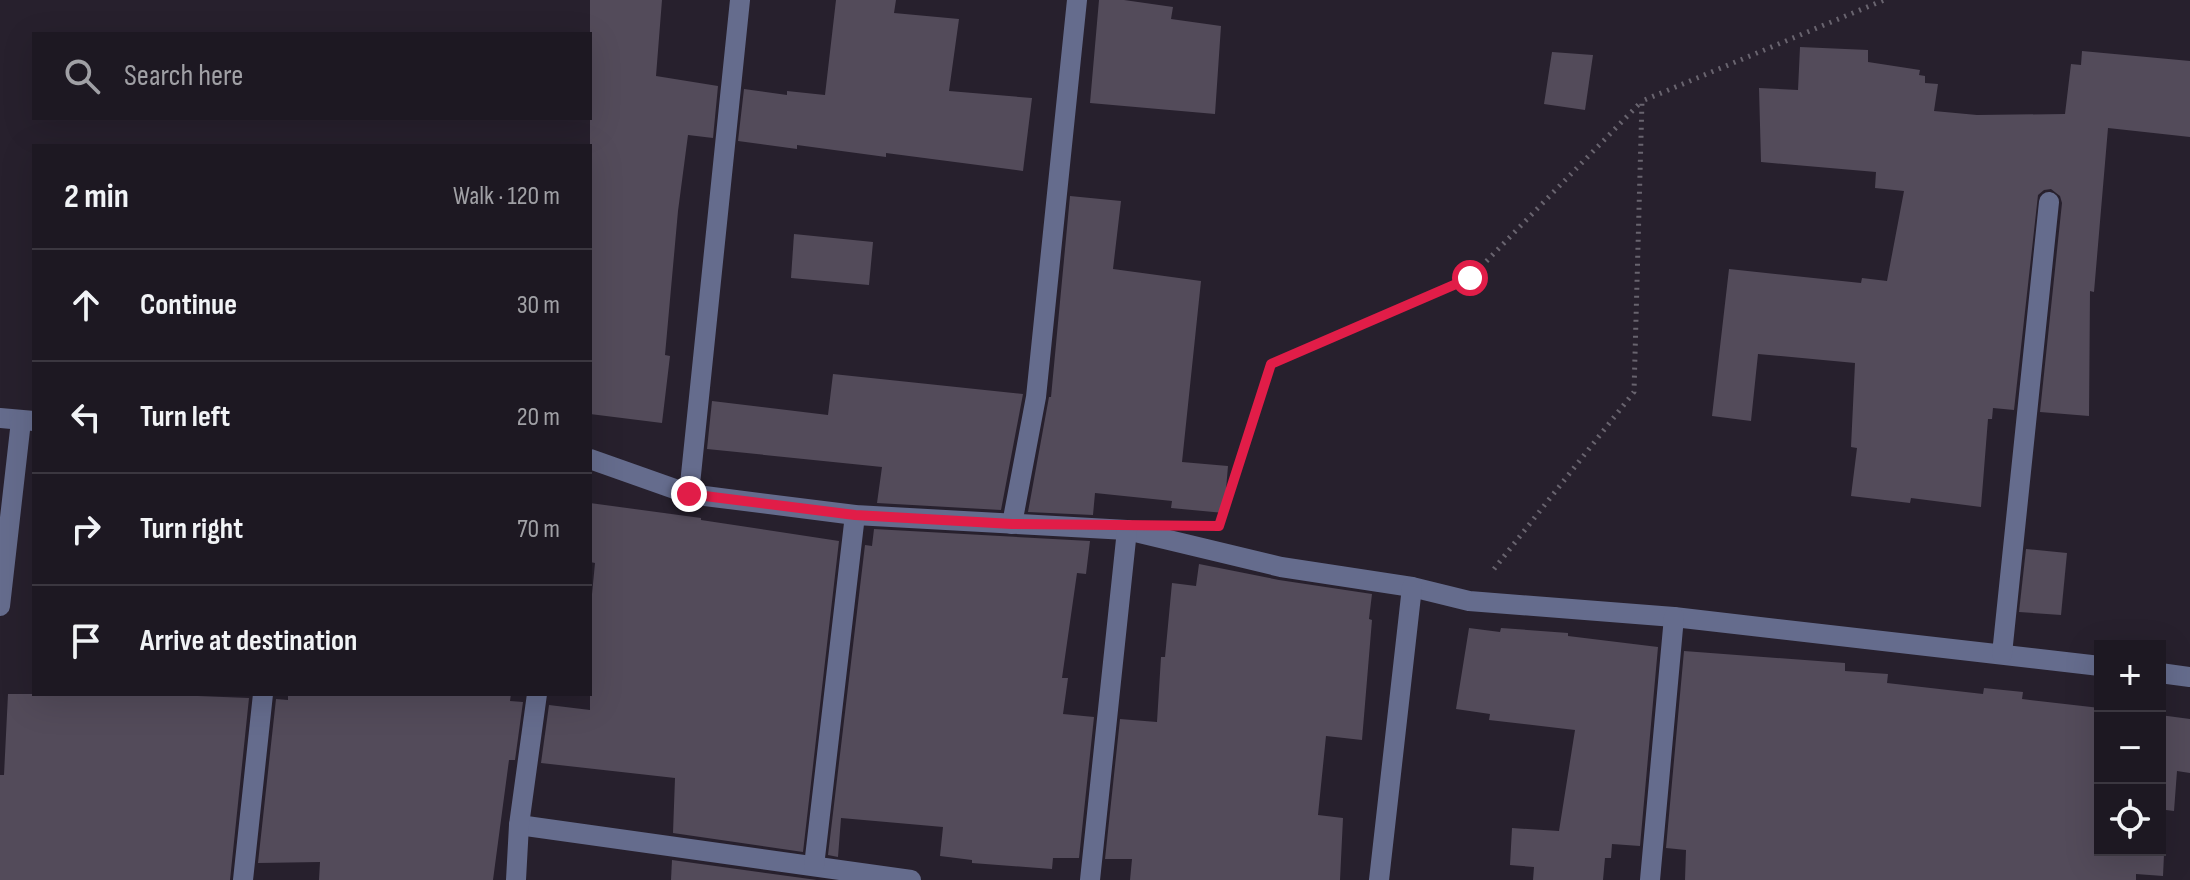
<!DOCTYPE html>
<meta charset="utf-8">
<style>
body{margin:0;font-family:"Sofia Sans Condensed",sans-serif;background:#25212a;color:#f1f3f6}
.controls{position:absolute;right:24px;bottom:24px;display:grid;overflow:hidden;border-radius:0px;box-shadow:0 8px 32px #0002}
.controls button{width:72px;height:72px;display:grid;place-items:center;padding:0;border:0;border-bottom:2px solid #3b3740;background:#1d1822;color:#f1f3f6;font:40px sans-serif}
.stop{position:absolute;width:24px;height:24px;margin:-18px;border:6px solid #e11d48;border-radius:50%;background:#fff}
.stop.end{background:#e11d48;border-color:#fff;box-shadow:0 2px 8px #0008}
.list{margin:0;padding:0;list-style:none}
h2{display:flex;justify-content:space-between;align-items:center;height:104px;margin:0;padding:0 32px;font-size:34px}
h2 small{font-size:26px;font-weight:400;color:#a0a0a5}
.list li{display:grid;grid-template-columns:52px 1fr auto;gap:24px;align-items:center;box-sizing:border-box;height:112px;padding:0 32px;border-top:2px solid #3b3740}
.list b{display:block;font-size:30px;white-space:nowrap}
.list em{font-size:26px;font-style:normal;color:#a0a0a5}
.icon{flex:none;width:44px;height:44px;fill:none;stroke:currentColor;stroke-width:2;stroke-linecap:round;stroke-linejoin:round}
.map{position:relative;flex:none;width:2190px;height:880px;overflow:hidden}
.search{position:absolute;background:#1d1822;box-shadow:0 8px 32px #0002;left:32px;top:32px;width:560px;height:88px;display:flex;align-items:center;gap:20px;box-sizing:border-box;padding:0 28px;border-radius:0px;color:#a0a0a5;font-size:30px}
.panel{position:absolute;background:#1d1822;box-shadow:0 8px 32px #0002;left:32px;top:144px;width:560px;height:552px;border-radius:0px}
.map>svg:first-child{display:block}
.building{fill:#534b5a}
.lines{fill:none;stroke-linecap:round;stroke-linejoin:round}
.path{stroke:#69646f;stroke-width:5;stroke-dasharray:2 6;stroke-linecap:butt}
.minor{stroke:#656c8d;stroke-width:20}
.route{stroke:#e11d48;stroke-width:10}
</style>
<div class="map">
<svg width="2190" height="880" viewBox="0 0 2190 880">
<rect width="100%" height="100%" fill="#27202d"/>
<g class="building">
<polygon points="590,0 662,0 656,76 718,86 713,138 688,135 678,211 665,355 670,356 662,423 590,414"/>
<polygon points="836,0 896,0 894,13 959,19 949,91 1032,98 1023,171 886,153 886,157 797,145 797,149 738,141 744,89 787,95 787,91 825,95"/>
<polygon points="1099,0 1124,0 1173,7 1171,19 1221,26 1215,114 1090,103"/>
<polygon points="1800,47 1868,50 1868,62 1920,70 1919,75 1925,76 1925,83 1938,84 1934,111 1977,115 2065,114 2071,64 2081,65 2082,51 2190,61 2190,137 2108,128 2094,292 2090,291 2089,416 2040,412 2062,203 2060,196 2051,189 2044,190 2038,195 2014,410 1993,408 1992,419 1988,419 1981,507 1911,498 1910,503 1851,496 1857,448 1851,447 1855,363 1758,354 1751,421 1712,416 1729,269 1861,283 1862,278 1887,281 1904,191 1875,188 1876,172 1761,162 1759,88 1798,90"/>
<polygon points="1552,52 1593,55 1585,110 1544,104"/>
<polygon points="1070,196 1121,201 1113,269 1201,281 1182,462 1228,466 1224,513 1171,508 1172,501 1095,493 1093,515 1028,512 1049,397 1051,397"/>
<polygon points="794,234 873,242 869,285 791,278"/>
<polygon points="833,374 1023,394 1001,510 877,503 882,467 707,449 712,401 828,415"/>
<polygon points="590,503 701,518 701,520 839,541 803,852 673,833 675,778 541,763 549,705 590,710 590,615 595,563 590,562"/>
<polygon points="874,529 1090,541 1086,574 1077,573 1062,678 1068,678 1063,714 1094,717 1079,858 1053,858 1052,869 972,863 972,860 940,856 943,827 841,818 838,857 828,855 865,545 872,546"/>
<polygon points="2026,549 2067,553 2061,615 2019,612"/>
<polygon points="1199,564 1279,580 1372,594 1369,619 1372,620 1362,740 1326,736 1318,815 1343,818 1340,880 1130,880 1132,859 1105,859 1120,719 1157,722 1161,657 1165,657 1172,583 1196,586"/>
<polygon points="1469,628 1500,632 1501,628 1568,633 1568,636 1658,647 1640,846 1612,844 1611,858 1605,858 1603,880 1533,880 1534,867 1510,865 1512,828 1559,831 1575,730 1489,720 1490,714 1456,709"/>
<polygon points="1684,651 1845,663 1845,671 1888,674 1887,683 1983,694 1984,688 2023,692 2022,699 2100,708 2100,850 2160,850 2160,715 2190,719 2190,773 2177,771 2174,811 2166,810 2163,876 2136,874 2136,880 1685,880 1686,850 1666,848"/>
<polygon points="8,694 147,694 249,698 230,880 0,880 0,775 4,775"/>
<polygon points="288,694 511,694 510,701 523,702 515,760 509,760 493,880 319,880 320,862 258,863 276,699 288,700"/>
<polygon points="672,860 817,880 671,880"/>
</g>
<g class="lines">
<g class="path">
<polyline points="1222,516 1271,364 1470,278 1642,101"/>
<polyline points="1494,569 1634,392 1642,101 1884,0"/>
</g>
<g class="minor">
<polyline points="0,418 34,421"/>
<polyline points="590,459 689,494 855,515 1127,530 1281,567 1412,587 1469,601 1674,617 2100,666"/>
<polyline points="689,494 740,0"/>
<polyline points="1012,524 1036,397 1077,0"/>
<polyline points="0,606 21,421"/>
<polyline points="2002,654 2049,202"/>
<polyline points="2160,673 2190,677"/>
<polyline points="519,825 911,880"/>
<polyline points="814,866 855,515"/>
<polyline points="243,880 263,694"/>
<polyline points="516,880 519,825 537,694"/>
<polyline points="1090,880 1127,530"/>
<polyline points="1379,880 1412,587"/>
<polyline points="1650,880 1674,617"/>
</g>
</g>
<g class="lines">
<polyline class="route" points="689,494 855,515 1012,524 1219,526 1271,364 1470,278"/>
</g>
</svg>
<div class="controls">
<button>+</button>
<button>−</button>
<button><svg class="icon" aria-label="locate" viewBox="0 0 24 24"><circle cx="12" cy="12" r="6"/><path d="M12 2v4M12 18v4M2 12h4M18 12h4"/></svg></button>
</div>
<div class="stop" style="left:1470px;top:278px"></div>
<div class="stop end" style="left:689px;top:494px"></div>
<div class="search"><svg class="icon" aria-label="search" viewBox="0 0 24 24"><circle cx="10" cy="10" r="6"/><path d="M15 15l6 6"/></svg>Search here</div>
<section class="panel">
<h2>2 min<small>Walk · 120 m</small></h2>
<ul class="list">
<li><svg class="icon" aria-label="ahead" viewBox="0 0 24 24"><path d="M12 20V5M6 11l6-6 6 6"/></svg><div><b>Continue</b></div><em>30 m</em></li>
<li><svg class="icon" aria-label="left" viewBox="0 0 24 24"><path d="M17 20v-9H6M10 6l-5 5 5 5"/></svg><div><b>Turn left</b></div><em>20 m</em></li>
<li><svg class="icon" aria-label="right" viewBox="0 0 24 24"><path d="M7 20v-9h11M14 6l5 5-5 5"/></svg><div><b>Turn right</b></div><em>70 m</em></li>
<li><svg class="icon" aria-label="arrive" viewBox="0 0 24 24"><path d="M6 21V4h12l-3 4 3 4H6"/></svg><div><b>Arrive at destination</b></div></li>
</ul>
</section>
</div>
